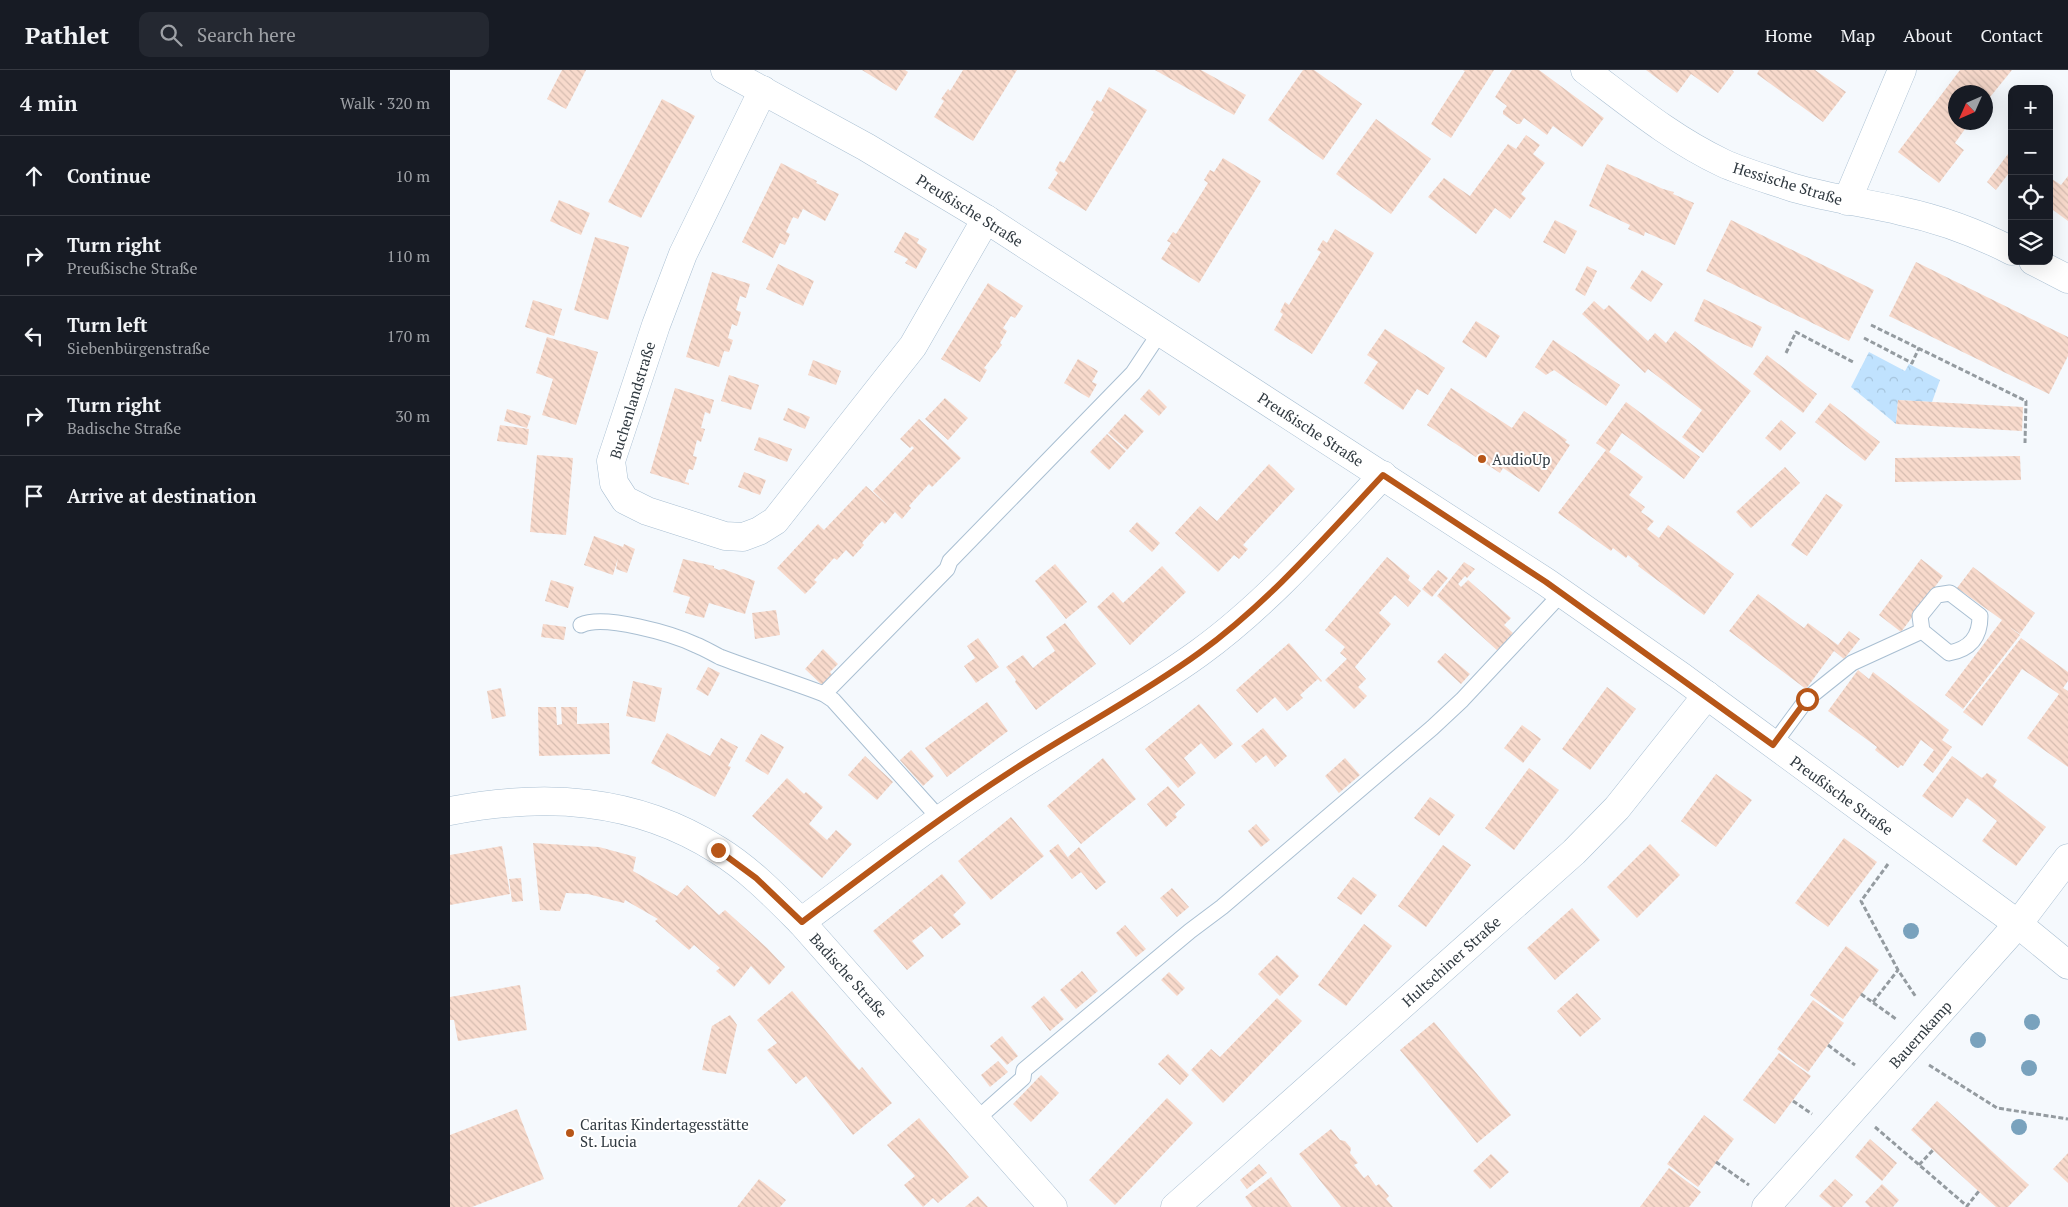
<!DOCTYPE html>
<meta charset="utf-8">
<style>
body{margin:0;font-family:"PT Serif",serif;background:#242831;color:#f1f3f6}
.controls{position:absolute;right:15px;top:15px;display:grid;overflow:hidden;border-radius:10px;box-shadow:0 5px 20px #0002}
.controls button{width:45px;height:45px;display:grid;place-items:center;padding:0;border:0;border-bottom:1px solid #363941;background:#171b24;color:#f1f3f6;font:25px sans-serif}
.compass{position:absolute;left:1498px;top:15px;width:45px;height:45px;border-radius:50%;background:#171b24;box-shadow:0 5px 20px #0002;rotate:225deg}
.stop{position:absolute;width:15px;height:15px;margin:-11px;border:4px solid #b75618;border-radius:50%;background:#fff}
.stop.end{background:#b75618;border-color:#fff;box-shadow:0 1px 5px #0008}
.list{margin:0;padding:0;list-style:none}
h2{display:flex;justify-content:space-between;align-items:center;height:65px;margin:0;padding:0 20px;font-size:21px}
h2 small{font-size:16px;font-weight:400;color:#9ea1a6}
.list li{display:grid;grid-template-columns:32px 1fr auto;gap:15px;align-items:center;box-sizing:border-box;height:80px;padding:0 20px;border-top:1px solid #363941}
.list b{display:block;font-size:19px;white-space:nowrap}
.list p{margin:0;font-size:16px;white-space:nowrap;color:#9ea1a6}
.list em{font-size:16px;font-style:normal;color:#9ea1a6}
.icon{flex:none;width:28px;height:28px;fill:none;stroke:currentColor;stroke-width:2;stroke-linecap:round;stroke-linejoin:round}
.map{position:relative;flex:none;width:1618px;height:1137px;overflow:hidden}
header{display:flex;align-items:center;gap:30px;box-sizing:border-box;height:70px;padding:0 25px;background:#171b24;border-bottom:1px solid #363941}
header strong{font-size:24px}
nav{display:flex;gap:28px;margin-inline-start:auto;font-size:18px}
.search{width:350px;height:45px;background:#242831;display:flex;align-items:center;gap:12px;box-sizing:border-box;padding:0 18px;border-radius:10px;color:#9ea1a6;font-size:19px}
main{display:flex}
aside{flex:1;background:#171b24}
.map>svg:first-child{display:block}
.forest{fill:url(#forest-crowns)}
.building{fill:url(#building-back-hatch)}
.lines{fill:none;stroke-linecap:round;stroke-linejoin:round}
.service-casing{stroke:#a9bfd2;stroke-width:17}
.minor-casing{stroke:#a9bfd2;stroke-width:29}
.path{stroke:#949ba0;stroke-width:3;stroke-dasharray:5 2.5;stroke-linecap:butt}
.service{stroke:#fff;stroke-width:15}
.minor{stroke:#fff;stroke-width:28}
.tree{fill:#79a2bd}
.route{stroke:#b75618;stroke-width:6}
.poi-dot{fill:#b75618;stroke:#fff;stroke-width:2}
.labels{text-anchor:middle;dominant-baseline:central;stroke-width:4;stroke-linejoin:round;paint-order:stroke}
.street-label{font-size:15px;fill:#313a41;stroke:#fff}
.poi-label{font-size:15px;fill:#313a41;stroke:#fff;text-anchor:start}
</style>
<header>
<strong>Pathlet</strong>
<div class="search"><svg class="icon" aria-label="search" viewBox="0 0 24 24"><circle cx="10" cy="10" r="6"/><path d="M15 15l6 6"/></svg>Search here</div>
<nav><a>Home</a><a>Map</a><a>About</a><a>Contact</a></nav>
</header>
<main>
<aside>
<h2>4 min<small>Walk · 320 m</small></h2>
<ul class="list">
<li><svg class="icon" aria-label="ahead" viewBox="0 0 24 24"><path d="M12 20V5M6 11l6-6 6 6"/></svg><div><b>Continue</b></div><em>10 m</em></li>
<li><svg class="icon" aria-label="right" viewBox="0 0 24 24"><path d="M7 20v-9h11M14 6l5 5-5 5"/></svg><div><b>Turn right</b><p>Preußische Straße</p></div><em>110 m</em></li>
<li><svg class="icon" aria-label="left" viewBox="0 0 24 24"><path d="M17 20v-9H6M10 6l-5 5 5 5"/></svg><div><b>Turn left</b><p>Siebenbürgenstraße</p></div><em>170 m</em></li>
<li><svg class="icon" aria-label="right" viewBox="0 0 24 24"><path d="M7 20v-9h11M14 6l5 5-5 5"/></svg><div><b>Turn right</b><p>Badische Straße</p></div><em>30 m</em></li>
<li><svg class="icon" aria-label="arrive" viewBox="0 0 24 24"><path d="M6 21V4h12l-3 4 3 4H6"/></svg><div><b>Arrive at destination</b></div></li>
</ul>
</aside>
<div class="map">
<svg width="1618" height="1137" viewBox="0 0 1618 1137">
<defs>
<pattern id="forest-crowns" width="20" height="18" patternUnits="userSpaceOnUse" patternTransform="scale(1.25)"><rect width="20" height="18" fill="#c0e2fe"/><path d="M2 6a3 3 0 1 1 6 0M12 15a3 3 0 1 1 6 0" fill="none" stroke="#a5c3db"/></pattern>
<pattern id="building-back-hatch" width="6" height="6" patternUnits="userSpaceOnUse" patternTransform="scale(1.25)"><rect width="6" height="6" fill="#f8dacc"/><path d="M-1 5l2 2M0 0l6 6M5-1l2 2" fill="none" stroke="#d5bcb0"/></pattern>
</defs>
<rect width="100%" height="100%" fill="#f5f9fd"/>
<polygon class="forest" points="1419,282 1455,301 1459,294 1490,310 1482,332 1448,330 1446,354 1401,317"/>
<g class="building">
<polygon points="112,0 136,0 116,39 97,29"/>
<polygon points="412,0 455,0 458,2 446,21"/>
<polygon points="513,0 567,0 523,71 484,47 494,31 491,29 498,19 500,21"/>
<polygon points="705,0 751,0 796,25 784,45"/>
<polygon points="853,0 864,0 912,34 873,90 818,50"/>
<polygon points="1013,0 1044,0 1001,68 981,54 1015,1"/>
<polygon points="1062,0 1089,0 1154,48 1132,77 1103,56 1097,65 1074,48 1070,54 1067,54 1053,44 1053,41 1057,36 1045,27"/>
<polygon points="1196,0 1282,0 1284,2 1268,23 1241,4 1227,23"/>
<polygon points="1309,0 1365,0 1396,22 1373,52 1307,4"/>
<polygon points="1510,0 1562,0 1536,32 1536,22 1506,22 1506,52 1520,52 1505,73 1514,80 1489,113 1448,82"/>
<polygon points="659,17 697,40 636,141 598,118 608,103 605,100 610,91 614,93 644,42 641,40 647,30 651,32"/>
<polygon points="212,29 245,46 191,148 158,132"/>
<polygon points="926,49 981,89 941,144 886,104"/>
<polygon points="1076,65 1090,75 1083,84 1095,93 1071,124 1076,128 1060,149 1045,138 1026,164 978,127 994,108 1020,126 1058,74 1066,79"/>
<polygon points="1558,84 1562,87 1562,99 1546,120 1537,112"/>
<polygon points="773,88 811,111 749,213 711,189 721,173 717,171 723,162 726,164 758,113 754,110 760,100 764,102"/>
<polygon points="331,93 367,111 366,113 389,124 375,151 353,139 348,149 343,147 336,162 340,164 335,175 330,173 323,188 292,172"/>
<polygon points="1157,94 1213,119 1224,122 1223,124 1244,133 1225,175 1195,162 1194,166 1178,159 1180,155 1139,136"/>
<polygon points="1618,106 1618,151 1599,137 1599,107 1611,115"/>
<polygon points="109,130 140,143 131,165 100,151"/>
<polygon points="1105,150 1127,161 1115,184 1093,172"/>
<polygon points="1281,150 1424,220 1399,271 1256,201"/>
<polygon points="885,159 924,183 862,284 824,260 833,244 830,242 835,232 839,235 871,182 867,180 873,170 877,173"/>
<polygon points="455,162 469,169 467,173 477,179 466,199 455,193 458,189 444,182"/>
<polygon points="145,167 179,177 158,250 124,240"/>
<polygon points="1466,192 1618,267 1618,286 1599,324 1439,246"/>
<polygon points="328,194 364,211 353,236 316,219"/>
<polygon points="1137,196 1147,201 1135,226 1125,220"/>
<polygon points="1192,200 1213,214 1201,232 1180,218"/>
<polygon points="262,202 300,214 296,228 290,226 286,240 291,242 287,256 282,254 278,268 283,270 279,282 274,281 269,297 236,287"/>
<polygon points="538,213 573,236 565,248 561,246 553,258 557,261 550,273 552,275 534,298 537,300 530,312 491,289"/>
<polygon points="1254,229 1312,257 1302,278 1244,251"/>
<polygon points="83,230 112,239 104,266 75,257"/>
<polygon points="1144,231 1154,240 1159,235 1198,271 1205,263 1216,273 1225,261 1301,321 1253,383 1232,367 1252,340 1198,299 1195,303 1132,244"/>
<polygon points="1026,251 1050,266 1036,288 1012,272"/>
<polygon points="935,259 995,298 978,325 967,319 953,340 914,313 928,292 917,285"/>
<polygon points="97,267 148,282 126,355 92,345 103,309 86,303"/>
<polygon points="1103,270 1170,315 1156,336 1104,300 1096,305 1085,297"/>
<polygon points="1317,285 1367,324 1353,343 1303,304"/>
<polygon points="628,289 648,301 642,312 647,314 639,328 614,313"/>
<polygon points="363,290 391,301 386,315 358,305"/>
<polygon points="279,305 309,315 301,340 271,331"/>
<polygon points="225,318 264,330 260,344 255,342 251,358 255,359 251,372 247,370 243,386 247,387 243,400 239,399 235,412 239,413 239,415 200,403"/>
<polygon points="1001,318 1062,358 1074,341 1117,370 1115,372 1120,375 1089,422 1053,398 1050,403 977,355"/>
<polygon points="699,319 717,337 709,346 690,329"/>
<polygon points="495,328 518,348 498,370 475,349"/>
<polygon points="1448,330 1573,337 1572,361 1446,354"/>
<polygon points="1176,332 1250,387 1234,409 1172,363 1159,382 1193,407 1179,425 1195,437 1191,442 1204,451 1197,459 1209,468 1218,455 1284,504 1254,545 1188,496 1189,494 1178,485 1176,488 1163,478 1161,481 1108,443 1156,380 1146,373"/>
<polygon points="1380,333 1430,372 1415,391 1365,352"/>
<polygon points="338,338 360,347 355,359 333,350"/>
<polygon points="57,339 81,346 77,358 54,351"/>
<polygon points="675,344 694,361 677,380 658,363"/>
<polygon points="469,349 511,388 482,417 479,414 459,436 461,438 452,449 445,442 435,454 432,451 421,463 412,473 414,475 403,487 396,480 387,490 384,488 364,510 367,512 355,524 327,498 368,454 374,460 416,416 440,438 423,421 464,378 462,376 460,378 450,369"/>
<polygon points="1331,350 1346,363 1330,381 1315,368"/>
<polygon points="50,355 79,359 77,375 47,371"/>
<polygon points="657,364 676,381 659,400 640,382"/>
<polygon points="309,367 342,379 337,392 304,380"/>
<polygon points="87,385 123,388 116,465 80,462"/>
<polygon points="1570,386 1571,410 1445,412 1445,388"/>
<polygon points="819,394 845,419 793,475 798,479 789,489 784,485 768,502 725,463 750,436 767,451"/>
<polygon points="1335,397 1350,413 1301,458 1286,442"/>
<polygon points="294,402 316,410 310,425 288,417"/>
<polygon points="1376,424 1393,435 1357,486 1341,475"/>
<polygon points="687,452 710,473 702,482 679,461"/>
<polygon points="144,466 173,477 174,474 185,479 177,503 166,499 168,488 163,505 134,495"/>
<polygon points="937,487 960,506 958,510 971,521 958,537 945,525 929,543 941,554 905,597 916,609 908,617 917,626 904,639 875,610 897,589 890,583 895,577 875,560"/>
<polygon points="233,489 264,496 264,498 269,500 273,499 305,511 295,544 259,533 254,548 235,543 240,527 223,522"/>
<polygon points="1471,489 1493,506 1451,562 1429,545"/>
<polygon points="1014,492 1025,499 1017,508 1015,506 1008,514 1011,517 1018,510 1061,548 1054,555 1063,563 1048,581 987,526"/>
<polygon points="605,494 637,532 616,549 585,511"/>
<polygon points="712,496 736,522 680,575 647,537 663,522 673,533"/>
<polygon points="1523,497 1585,543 1570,564 1558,556 1570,565 1513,639 1495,625 1552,550 1507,518"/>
<polygon points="988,500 998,508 982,527 972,519"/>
<polygon points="101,510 124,517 118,538 95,531"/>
<polygon points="1308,524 1354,558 1358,553 1388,575 1399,561 1410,569 1394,589 1384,581 1356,619 1279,561"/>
<polygon points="326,540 330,565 305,569 302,543"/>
<polygon points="615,553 646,594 586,640 565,612 566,610 556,597 573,585 583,598 595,588 605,581 596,567"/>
<polygon points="93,554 116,557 114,570 91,567"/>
<polygon points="528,568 549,597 526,613 514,596 525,588 517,576"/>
<polygon points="1571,568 1618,602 1618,611 1613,618 1618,621 1618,697 1577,668 1609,624 1572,599 1532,656 1513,642"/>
<polygon points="839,573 872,611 871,612 868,609 850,625 853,628 837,641 825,627 807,643 786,620"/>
<polygon points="373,579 388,594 380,602 383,606 373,616 355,599"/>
<polygon points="995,583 1020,604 1011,614 987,592"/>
<polygon points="258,597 270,603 258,626 246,619"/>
<polygon points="1408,600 1419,609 1423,602 1499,660 1492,670 1502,677 1483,703 1473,695 1484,680 1471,670 1453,696 1451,695 1448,698 1425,680 1427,677 1378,641"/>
<polygon points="183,611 212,618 205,652 176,646"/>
<polygon points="1157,617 1186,639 1140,700 1112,679"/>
<polygon points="51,618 56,646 42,649 37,621"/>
<polygon points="537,632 558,661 497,707 475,678"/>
<polygon points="749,634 783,674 765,689 751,673 734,688 746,703 728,718 695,679"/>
<polygon points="88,637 106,637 107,655 112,654 111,637 127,637 127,654 159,653 160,684 89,686"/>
<polygon points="1072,655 1091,669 1073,693 1054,678"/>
<polygon points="813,658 837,686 825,697 816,685 806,693 791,676"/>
<polygon points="217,663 260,686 271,668 288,677 278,696 281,697 265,727 201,693"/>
<polygon points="311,664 334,677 318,705 295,691"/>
<polygon points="461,680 484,706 473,716 450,690"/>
<polygon points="415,686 443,712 427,730 398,705"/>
<polygon points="1502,686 1532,708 1537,703 1547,710 1543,716 1596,757 1566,796 1532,771 1547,751 1528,736 1517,728 1502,748 1472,726"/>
<polygon points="653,688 686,729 631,774 597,736"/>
<polygon points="895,688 910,705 889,723 875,706"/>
<polygon points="1079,698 1109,720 1064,780 1035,758"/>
<polygon points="1266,704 1302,730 1266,777 1231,751"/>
<polygon points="337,708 354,724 356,722 373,737 359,754 377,770 386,760 402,774 372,808 302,746"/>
<polygon points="718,716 735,735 725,744 727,747 716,757 697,734"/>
<polygon points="980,727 1005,745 989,766 964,748"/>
<polygon points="561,747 594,786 541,830 508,791"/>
<polygon points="806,754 820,770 811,777 798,761"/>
<polygon points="1394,768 1427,792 1378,857 1345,833"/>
<polygon points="83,773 149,777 186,787 183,801 227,826 237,815 269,845 275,840 317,878 335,897 319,915 301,896 284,917 266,901 270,898 244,875 239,880 205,851 208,849 175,830 174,833 138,824 116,823 110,841 90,840"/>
<polygon points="608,774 622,793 618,787 629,777 656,812 646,820 631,802 622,809 599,781"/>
<polygon points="1200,774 1230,805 1187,848 1157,817"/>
<polygon points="993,775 1021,795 976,857 948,836"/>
<polygon points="52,776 60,824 0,835 0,785"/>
<polygon points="492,804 516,833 503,845 511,854 492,869 481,856 462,871 474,886 457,900 423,861"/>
<polygon points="903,807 927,825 911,845 887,828"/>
<polygon points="71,808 73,831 62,832 59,809"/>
<polygon points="722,818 739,837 727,847 710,828"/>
<polygon points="1122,838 1150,870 1105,910 1077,878"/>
<polygon points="914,854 942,876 896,936 868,915"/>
<polygon points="675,855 696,879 686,887 666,863"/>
<polygon points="1396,876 1429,900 1393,949 1360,925"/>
<polygon points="827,885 849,906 830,926 808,904"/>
<polygon points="632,901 648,921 626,939 610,920"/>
<polygon points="719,902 735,918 727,926 711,910"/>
<polygon points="70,915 77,960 8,971 4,950 0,950 0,927"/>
<polygon points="342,921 409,1000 412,997 442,1033 403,1065 356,1006 346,1014 317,980 327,973 307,950"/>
<polygon points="1127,923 1151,949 1130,967 1107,941"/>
<polygon points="594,926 614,949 600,961 581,937"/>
<polygon points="827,928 852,951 773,1033 741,1000 761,979 770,987"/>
<polygon points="1363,930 1394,953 1358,1002 1327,979"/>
<polygon points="280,945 287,955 276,1004 252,1000 262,956"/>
<polygon points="984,952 1061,1045 1027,1073 950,980"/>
<polygon points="552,966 568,986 557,995 540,976"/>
<polygon points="1329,983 1361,1006 1325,1054 1293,1030"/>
<polygon points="718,984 739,1005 730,1015 708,994"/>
<polygon points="548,991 558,1002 540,1017 531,1005"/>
<polygon points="591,1005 609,1023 581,1052 563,1034"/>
<polygon points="717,1028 743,1053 665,1135 639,1110"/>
<polygon points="1487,1031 1579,1115 1558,1137 1546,1137 1461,1060"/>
<polygon points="67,1039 94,1109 22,1137 0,1137 0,1065"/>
<polygon points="1254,1045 1284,1069 1248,1117 1217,1094"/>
<polygon points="469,1048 519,1107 488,1133 483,1128 473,1137 454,1115 465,1106 437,1075"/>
<polygon points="881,1059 890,1070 895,1071 901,1078 900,1083 908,1093 904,1095 914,1108 918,1105 926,1116 929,1114 939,1126 936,1129 943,1137 891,1137 849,1084"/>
<polygon points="1420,1069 1447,1093 1432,1111 1405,1087"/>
<polygon points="1618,1083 1618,1113 1603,1099"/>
<polygon points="1041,1084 1059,1102 1040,1119 1023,1101"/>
<polygon points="809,1094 817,1103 797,1119 790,1110"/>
<polygon points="1219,1098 1251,1122 1239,1137 1190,1137"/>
<polygon points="821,1107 839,1133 842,1137 802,1137 795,1127"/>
<polygon points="309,1109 336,1130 330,1137 287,1137"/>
<polygon points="1385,1109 1403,1125 1392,1137 1382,1137 1369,1126"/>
<polygon points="1432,1114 1449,1130 1443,1137 1420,1137 1415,1132"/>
<polygon points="528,1126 538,1137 515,1137"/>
</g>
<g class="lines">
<defs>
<g id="service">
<path d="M 1500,523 L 1530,546 C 1530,567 1520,579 1499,583 L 1472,561 L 1470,546 L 1487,525 Z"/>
<path d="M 131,555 C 154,544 223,564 246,575 C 254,578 262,583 270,587 C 304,600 340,611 374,624 L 383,630 L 490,749"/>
<polyline points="374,624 497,499 500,491 683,303 711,261"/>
<polyline points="1323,675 1357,629 1402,593 1472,561"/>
<polyline points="527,1049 573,1008 574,1000 740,861 772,837 982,658 1012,630 1112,523"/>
</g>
<g id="minor">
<polyline points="275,0 416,77 536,149 1096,512 1232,607 1568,854 1618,895"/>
<path d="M 1135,0 C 1179,33 1222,69 1273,93 C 1295,103 1321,110 1344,118 C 1379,128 1416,133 1451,141 C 1489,149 1527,163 1562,181"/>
<polyline points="313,20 233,184 206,255 161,391 164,413 175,430 197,441 275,466 293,467 309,461 325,451 463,276 536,149"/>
<polyline points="1397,131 1452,0"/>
<polyline points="1583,191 1618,209"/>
<path d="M 0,741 C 94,723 184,727 268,780 C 299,799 325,826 351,852 L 603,1137"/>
<path d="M 351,852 C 421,800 490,747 563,700 C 624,660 690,626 749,583 C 818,533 875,467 933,405"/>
<polyline points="725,1137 1124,782 1167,738 1257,625"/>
<polyline points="1316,1137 1568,854 1618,788"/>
</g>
</defs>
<use href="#service" class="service-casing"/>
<use href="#minor" class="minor-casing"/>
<g class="path">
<polyline points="1421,255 1576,331 1575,373"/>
<polyline points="1414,268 1462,293 1469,278"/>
<polyline points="1336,283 1346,262 1403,292"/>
<polyline points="1438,794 1411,831 1448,900 1466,927"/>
<polyline points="1411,924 1446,949"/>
<polyline points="1423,932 1448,900"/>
<polyline points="1378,975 1405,995"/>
<polyline points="1479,995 1547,1038 1618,1049"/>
<polyline points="1343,1031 1362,1044"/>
<polyline points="1425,1057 1517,1136 1529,1121"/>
<polyline points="1266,1092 1299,1115"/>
<polyline points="1469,1095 1483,1080"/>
</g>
<use href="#service" class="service"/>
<use href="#minor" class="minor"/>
</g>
<g class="tree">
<circle cx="1461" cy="861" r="8"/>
<circle cx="1582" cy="952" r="8"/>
<circle cx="1528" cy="970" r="8"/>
<circle cx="1579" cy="998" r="8"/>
<circle cx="1569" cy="1057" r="8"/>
</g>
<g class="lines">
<path class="route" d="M 268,780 L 306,808 L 352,852 C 421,800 490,747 563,700 C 624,660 690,626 749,583 C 818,533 875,467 933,405 L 1096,512 L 1323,675 L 1357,629"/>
</g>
<g class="poi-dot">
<circle cx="1032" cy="389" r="5"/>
<circle cx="120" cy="1063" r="5"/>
</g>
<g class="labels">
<g class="street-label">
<text transform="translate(1338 113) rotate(17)">Hessische Straße</text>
<text transform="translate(520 140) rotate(32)">Preußische Straße</text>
<text transform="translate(182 330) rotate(-73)">Buchenlandstraße</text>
<text transform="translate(861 359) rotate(33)">Preußische Straße</text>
<text transform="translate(1392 725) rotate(36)">Preußische Straße</text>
<text transform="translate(1001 891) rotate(-42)">Hultschiner Straße</text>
<text transform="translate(399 905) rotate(48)">Badische Straße</text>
<text transform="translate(1470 964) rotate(-48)">Bauernkamp</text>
</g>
<g class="poi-label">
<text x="1042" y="389">AudioUp</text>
<text x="130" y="1054">Caritas Kindertagesstätte<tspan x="130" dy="17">St. Lucia</tspan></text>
</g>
</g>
</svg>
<div class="controls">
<button>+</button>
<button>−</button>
<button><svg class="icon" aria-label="locate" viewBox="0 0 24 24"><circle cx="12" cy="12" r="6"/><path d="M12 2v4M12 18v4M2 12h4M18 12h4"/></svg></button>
<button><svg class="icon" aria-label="layers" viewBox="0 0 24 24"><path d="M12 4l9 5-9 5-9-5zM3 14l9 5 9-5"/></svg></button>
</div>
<svg class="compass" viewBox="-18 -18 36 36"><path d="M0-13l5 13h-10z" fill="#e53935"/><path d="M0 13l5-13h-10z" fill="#9ea1a6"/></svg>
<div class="stop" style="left:1357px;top:629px"></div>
<div class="stop end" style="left:268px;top:780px"></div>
</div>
</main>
